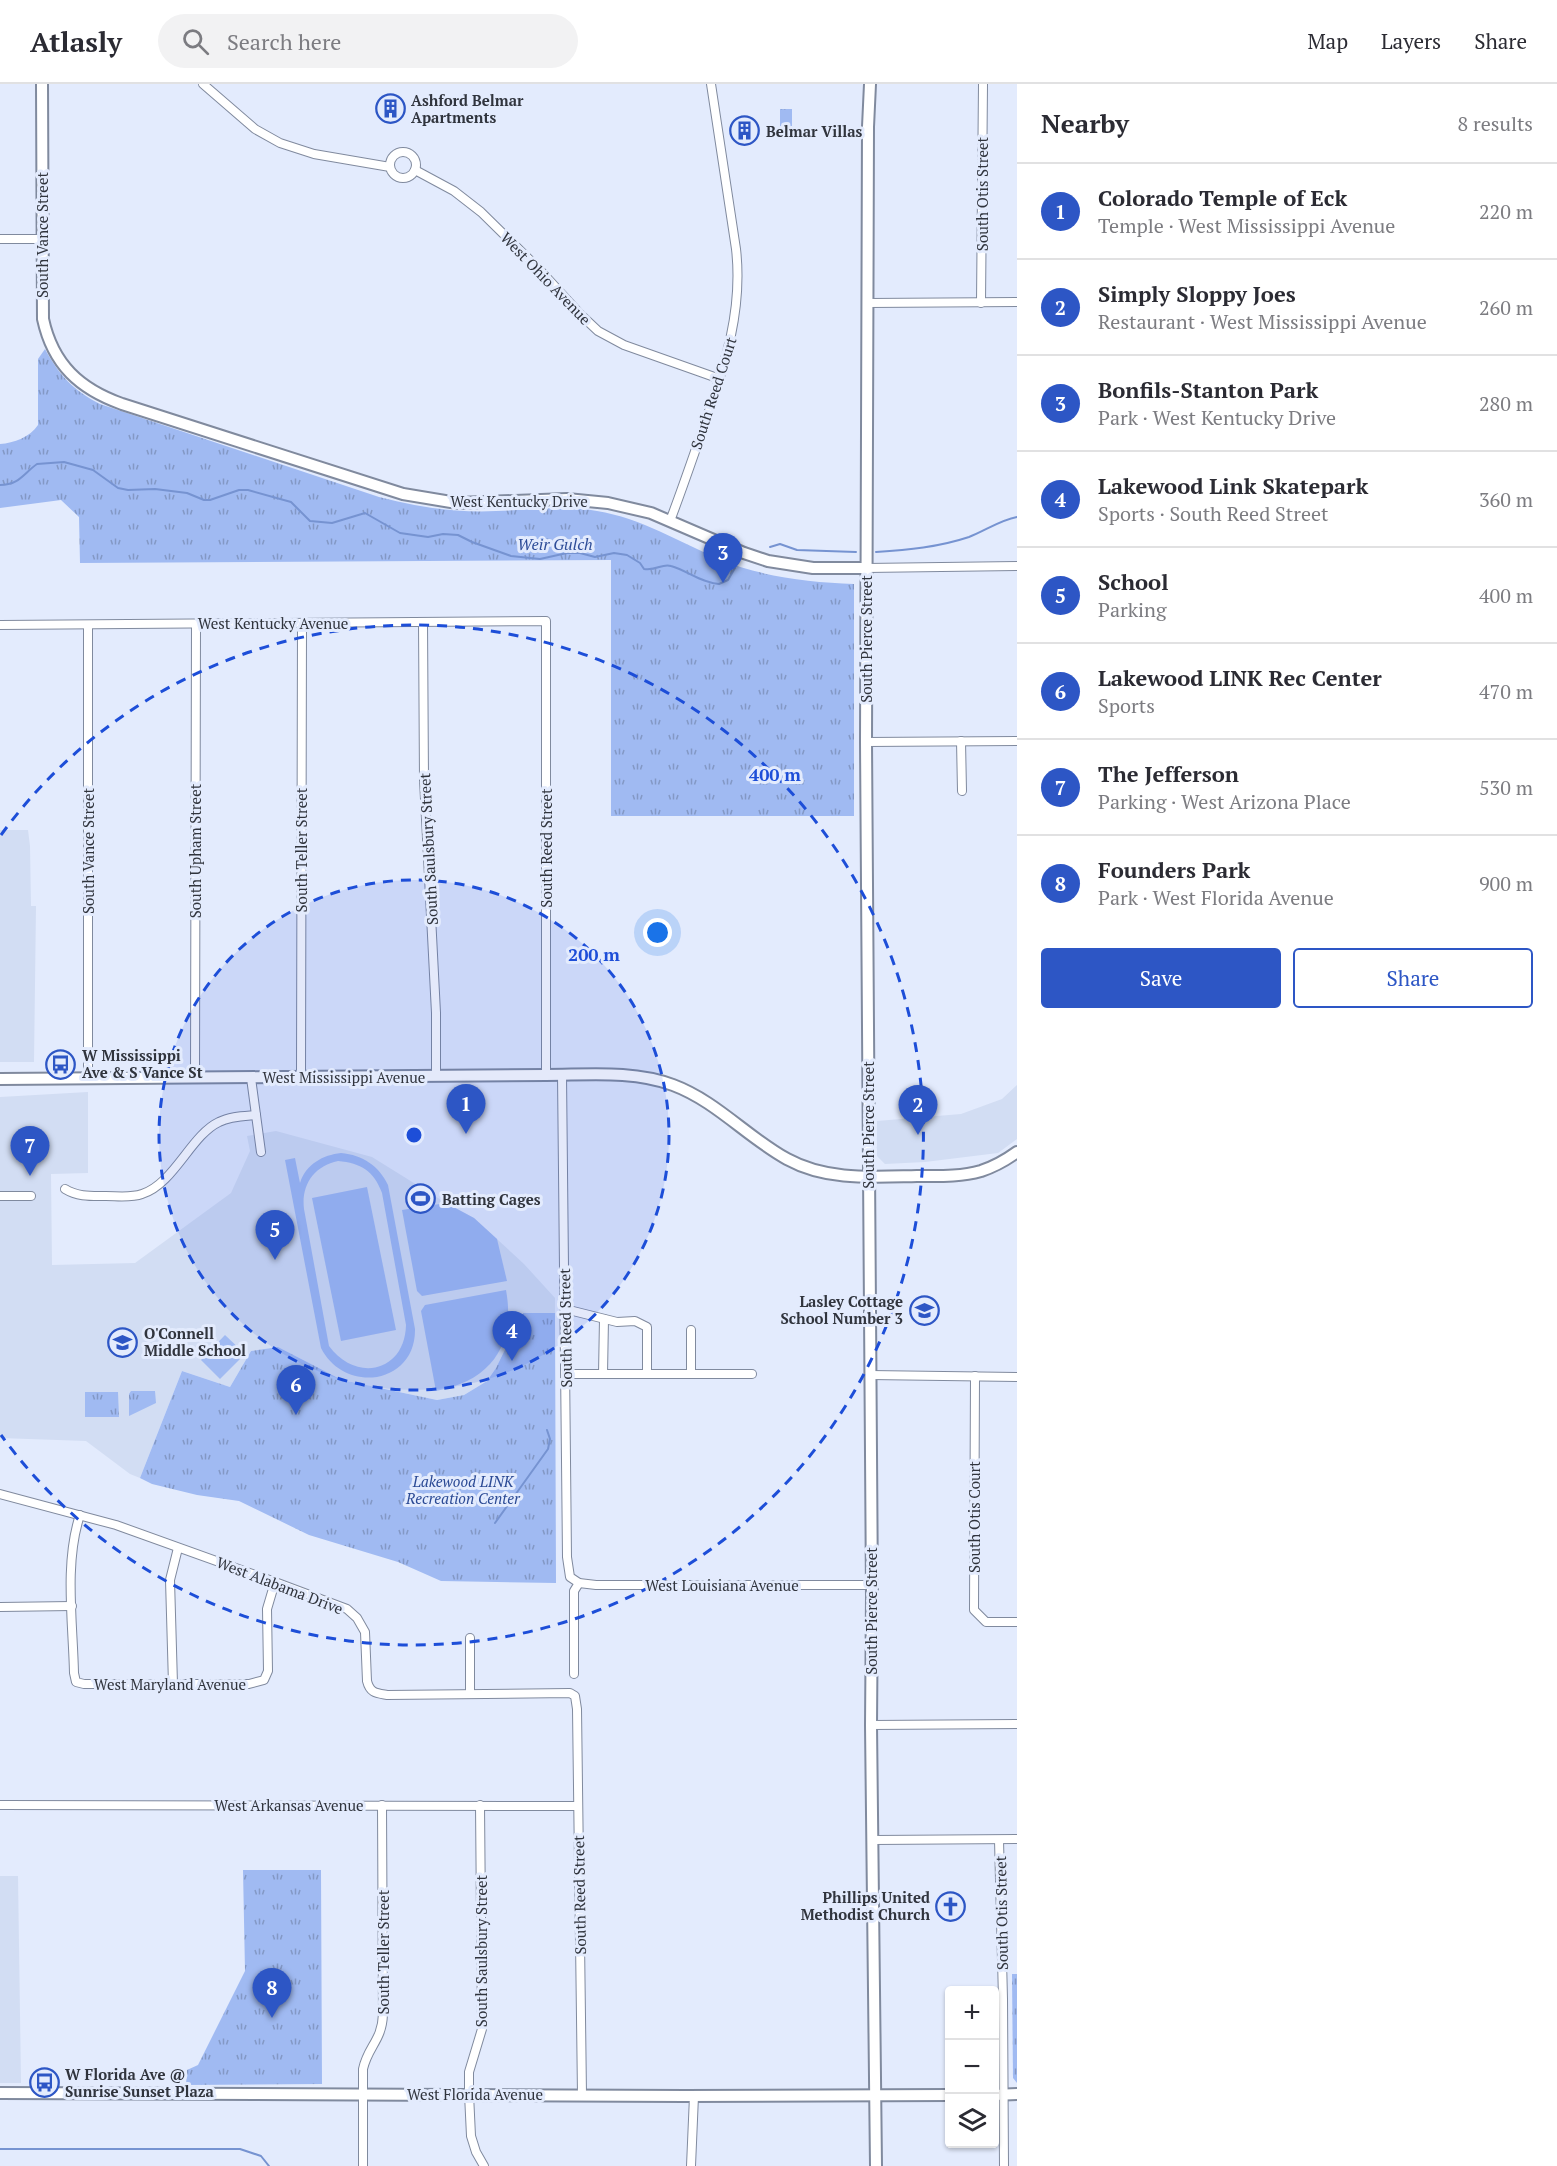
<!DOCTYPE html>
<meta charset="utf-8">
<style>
body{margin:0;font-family:"PT Serif",serif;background:#f2f2f3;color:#2b2b33}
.controls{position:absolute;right:18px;bottom:18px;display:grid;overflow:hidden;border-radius:6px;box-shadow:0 2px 4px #0004}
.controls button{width:54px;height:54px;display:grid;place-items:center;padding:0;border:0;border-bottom:2px solid #e1e1e2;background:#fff;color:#2b2b33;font:30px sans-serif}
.you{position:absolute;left:658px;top:849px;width:21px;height:21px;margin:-15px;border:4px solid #fff;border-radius:50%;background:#1a73e8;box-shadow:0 0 0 9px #1a73e833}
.badge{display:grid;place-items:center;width:39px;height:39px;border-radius:50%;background:#2d56c5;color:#fff;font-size:20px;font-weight:700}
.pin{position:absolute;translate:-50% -50px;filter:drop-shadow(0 2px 3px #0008)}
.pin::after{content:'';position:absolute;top:32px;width:21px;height:18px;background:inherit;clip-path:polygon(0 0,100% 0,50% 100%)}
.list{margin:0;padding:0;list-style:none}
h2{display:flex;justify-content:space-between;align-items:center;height:78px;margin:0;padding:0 24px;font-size:26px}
h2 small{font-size:20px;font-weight:400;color:#7c7c81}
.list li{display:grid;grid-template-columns:39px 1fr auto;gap:18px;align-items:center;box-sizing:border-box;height:96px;padding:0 24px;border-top:2px solid #e1e1e2}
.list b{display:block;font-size:22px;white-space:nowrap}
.list p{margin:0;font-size:20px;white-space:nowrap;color:#7c7c81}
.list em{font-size:20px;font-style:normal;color:#7c7c81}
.actions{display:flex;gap:12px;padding:18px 24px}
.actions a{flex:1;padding:14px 0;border:2px solid #2d56c5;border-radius:6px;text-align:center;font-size:21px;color:#2d56c5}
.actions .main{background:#2d56c5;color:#fff}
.icon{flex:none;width:33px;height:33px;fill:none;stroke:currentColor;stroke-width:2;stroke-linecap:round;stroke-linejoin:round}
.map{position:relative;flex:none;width:1017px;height:2082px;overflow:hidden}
header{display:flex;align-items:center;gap:36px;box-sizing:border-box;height:84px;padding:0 30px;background:#fff;border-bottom:2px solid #e1e1e2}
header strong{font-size:28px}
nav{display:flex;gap:33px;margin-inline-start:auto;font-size:21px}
.search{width:420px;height:54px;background:#f2f2f3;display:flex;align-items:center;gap:15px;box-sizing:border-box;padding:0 21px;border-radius:33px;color:#7c7c81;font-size:22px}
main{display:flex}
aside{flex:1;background:#fff}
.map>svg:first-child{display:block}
.built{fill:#d2ddf3}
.green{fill:#a0baf2;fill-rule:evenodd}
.park{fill:url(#park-tufts)}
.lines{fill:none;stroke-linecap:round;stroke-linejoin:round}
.stream{stroke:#7693d1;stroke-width:2}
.street-casing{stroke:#808a9e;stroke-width:10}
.secondary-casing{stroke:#808a9e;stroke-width:14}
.street{stroke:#fff;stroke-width:8}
.secondary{stroke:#fff;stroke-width:10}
.ring{fill:none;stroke:#1d4ed8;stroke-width:3;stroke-dasharray:10 8}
.labels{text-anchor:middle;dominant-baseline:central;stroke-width:6;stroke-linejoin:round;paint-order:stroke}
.poi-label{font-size:15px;font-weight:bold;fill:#30343d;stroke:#e3ebfd;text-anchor:start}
.street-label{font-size:15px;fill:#30343d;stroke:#e3ebfd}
.park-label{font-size:15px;font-style:italic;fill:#2b4a95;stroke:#e3ebfd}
.water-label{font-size:16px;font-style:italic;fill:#2e4d98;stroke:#e3ebfd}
.centre{fill:#1d4ed8;stroke:#e3ebfd;stroke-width:3}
.ring-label{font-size:18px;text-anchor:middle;font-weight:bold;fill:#1d4ed8;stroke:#e3ebfd;stroke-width:6;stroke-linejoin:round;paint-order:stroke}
</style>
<header>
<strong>Atlasly</strong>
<div class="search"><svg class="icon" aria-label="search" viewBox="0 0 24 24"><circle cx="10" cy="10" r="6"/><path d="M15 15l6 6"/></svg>Search here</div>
<nav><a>Map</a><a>Layers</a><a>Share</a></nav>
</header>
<main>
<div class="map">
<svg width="1017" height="2082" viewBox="0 0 1017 2082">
<defs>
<pattern id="park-tufts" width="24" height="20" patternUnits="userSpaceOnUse" patternTransform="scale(1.5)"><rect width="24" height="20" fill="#a0baf2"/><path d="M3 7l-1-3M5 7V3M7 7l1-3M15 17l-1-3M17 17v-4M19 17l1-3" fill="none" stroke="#8398c5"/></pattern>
</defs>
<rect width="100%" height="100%" fill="#e3ebfd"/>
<g class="built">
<polygon points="0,746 28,746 30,762 31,822 36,822 34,978 0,978"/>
<polygon points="1017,1001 1017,1055 998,1069 925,1078 885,1080 876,1071 877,1037 961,1030 1002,1015"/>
<polygon points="88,1008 88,1089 51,1090 52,1181 135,1179 231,1109 250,1067 247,1052 276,1047 372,1073 446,1119 474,1134 524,1180 555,1214 555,1229 523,1229 496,1284 487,1297 464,1311 437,1316 342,1296 278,1263 251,1267 230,1303 182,1287 140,1394 130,1390 86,1357 0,1354 0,1013"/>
<polygon points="0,1792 18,1792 21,1999 0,1999"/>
</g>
<g class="green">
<path d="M 341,1069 C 363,1071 379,1082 388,1101 L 415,1245 C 416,1300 345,1311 321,1264 L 285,1076 L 295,1074 L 300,1099 C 306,1080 323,1071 341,1069 ZM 338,1077 C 361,1079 374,1087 382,1109 L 406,1241 C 405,1288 356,1299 329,1262 L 304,1125 C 301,1101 314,1082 338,1077 Z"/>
<polygon points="367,1103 396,1246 341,1257 312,1114"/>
<polygon points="446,1119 474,1134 497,1155 507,1197 422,1212 417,1207 402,1126"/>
<path d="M 506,1206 C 516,1261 491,1297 436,1307 L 421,1227 L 425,1221 Z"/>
<polygon points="225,1251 245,1270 220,1295 201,1276"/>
</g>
<g class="park">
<rect x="780" y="25" width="12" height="24"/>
<path d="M 45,265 C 59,291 74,307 100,320 L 379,413 C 417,423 456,429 496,427 C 530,426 563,421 597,427 C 641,434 679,458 719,475 C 761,493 809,498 854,500 L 854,732 L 611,732 L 611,476 L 80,479 L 79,433 L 61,416 L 0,424 L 0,360 C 14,359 30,353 38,341 L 38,275 Z"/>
<polygon points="523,1229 555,1229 556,1499 441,1497 398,1478 309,1451 239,1417 197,1411 152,1400 140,1394 182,1287 230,1303 251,1267 278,1263 342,1296 437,1316 464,1311 487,1297 496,1284"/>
<polygon points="131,1307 155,1307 156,1319 129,1332 129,1310"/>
<polygon points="85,1308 118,1308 119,1333 85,1333"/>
<polygon points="243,1786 321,1786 322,2000 186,2001 187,1986 198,1981 245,1887"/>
<polygon points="1012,1890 1017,1890 1017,1999 1013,1994"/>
</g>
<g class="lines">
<g class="stream">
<path d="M 0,401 C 19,401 23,390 37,380 L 64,378 L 93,386 L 118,404 L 128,406 L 155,405 L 187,409 L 204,416 L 210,416 L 239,406 L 248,406 L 291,418 L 310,437 L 332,439 L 365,429 L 400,449 L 428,453 L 443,450 L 458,451 L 472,458 L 511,472 L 540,475 L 567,469 L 580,469 L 595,473 L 614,469 L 627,471 L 640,479 L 644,485 C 657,487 662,479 671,482 C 688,487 702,499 719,500 L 728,496 L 735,484"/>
<polyline points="770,463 780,460 797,466 856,468"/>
<path d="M 876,468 C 908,466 939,463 969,453 C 985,447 1000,436 1017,433"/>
<polyline points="495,1439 548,1365 550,1355 547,1346"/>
<polyline points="0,2065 240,2065 261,2072 269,2082"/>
</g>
<defs>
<g id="street">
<polyline points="203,0 255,45 280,59 314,70 390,83"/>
<circle cx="403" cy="81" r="13"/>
<polyline points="415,86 454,107 481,128 539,185 581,231 598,247 624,261 720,295"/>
<polyline points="0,155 42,155"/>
<polyline points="868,219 1017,218"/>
<polyline points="981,219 983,0"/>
<path d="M 670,437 C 683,403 694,370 706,336 C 725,280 743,226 736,165 L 711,0"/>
<polyline points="866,484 1017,482"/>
<polyline points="423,538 424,696 436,929 436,992"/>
<polyline points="0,541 546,537 546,991"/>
<polyline points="88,541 88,993"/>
<polyline points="961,657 962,707"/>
<polyline points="866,658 1017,657"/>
<polyline points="562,991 567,1473 570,1493 579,1499 596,1501 872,1501"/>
<polyline points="195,993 196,540"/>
<polyline points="301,993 302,539"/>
<polyline points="251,994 261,1068"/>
<path d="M 65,1105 C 78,1113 91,1112 106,1112 C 117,1112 131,1114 142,1110 C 174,1100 191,1051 219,1038 C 230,1032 244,1032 256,1031"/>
<polyline points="0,1112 31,1112"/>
<polyline points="565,1225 617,1238 635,1237 647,1243 647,1290"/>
<polyline points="566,1290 691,1290 691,1246"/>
<polyline points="603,1290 604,1235"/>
<polyline points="691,1290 752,1290"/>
<polyline points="870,1291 1017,1293"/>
<polyline points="975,1292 974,1526 986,1538 1017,1538"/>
<path d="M 0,1410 L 116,1441 L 275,1498 L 347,1525 L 357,1534 L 365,1548 L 367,1597 C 370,1609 376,1609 387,1611 L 570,1609 L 575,1612 L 577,1625 L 582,2011"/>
<path d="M 80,1431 C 64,1479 73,1539 74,1589 L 76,1598 L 84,1600 L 249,1600 L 264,1596 L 268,1587 L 267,1525 L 275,1498"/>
<polyline points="0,1523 72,1522"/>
<polyline points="470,1554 470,1609"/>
<polyline points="574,1590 574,1507 579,1499"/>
<polyline points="173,1600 170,1496 178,1464"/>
<polyline points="871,1641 1017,1640"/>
<polyline points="0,1721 577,1722"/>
<polyline points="480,1721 482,1945 469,1988 469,2010 471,2052 476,2068 484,2082"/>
<polyline points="873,1756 1017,1755"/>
<polyline points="999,1756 1003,1915 1004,2082"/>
<path d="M 363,2082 L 363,1985 C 368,1962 382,1957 383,1930 L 382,1721"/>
<polyline points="691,2082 694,2012"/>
</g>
<g id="secondary">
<path d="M 42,0 L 43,235 C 53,281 80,305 122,320 L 403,410 L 457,419 L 567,415 L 608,419 L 651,429 L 744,469 L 768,477 L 813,484 L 866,484"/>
<polyline points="870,0 868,43 866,658 872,1512 871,1641 876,2082"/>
<path d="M 0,995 L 546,991 C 587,991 633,986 673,1001 C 716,1017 747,1053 787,1075 C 827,1097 873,1093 917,1092 C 938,1092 960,1093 981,1087 C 993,1083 1006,1076 1017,1068"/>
<polyline points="0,2009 685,2012 950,2011"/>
<polyline points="994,2011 1017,2010"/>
</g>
</defs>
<use href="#street" class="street-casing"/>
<use href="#secondary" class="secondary-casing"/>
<use href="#street" class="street"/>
<use href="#secondary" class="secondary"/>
</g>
<circle cx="414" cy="1051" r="255" fill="#1d4ed8" fill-opacity=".12"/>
<g class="ring">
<circle cx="414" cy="1051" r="255"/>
<path d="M1 751A510 510 0 1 1 1 1351"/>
</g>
<defs>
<symbol id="building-ring" viewBox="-11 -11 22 22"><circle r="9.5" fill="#e3ebfd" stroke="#2d56c5" stroke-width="1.5"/><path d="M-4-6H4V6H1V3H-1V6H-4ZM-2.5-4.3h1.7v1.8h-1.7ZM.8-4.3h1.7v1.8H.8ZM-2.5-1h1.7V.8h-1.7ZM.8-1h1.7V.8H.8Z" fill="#2d56c5"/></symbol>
<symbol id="bus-ring" viewBox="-11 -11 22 22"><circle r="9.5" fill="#e3ebfd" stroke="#2d56c5" stroke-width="1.5"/><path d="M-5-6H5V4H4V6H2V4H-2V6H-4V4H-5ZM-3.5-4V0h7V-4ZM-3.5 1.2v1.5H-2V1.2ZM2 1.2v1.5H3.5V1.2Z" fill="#2d56c5"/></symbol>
<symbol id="stadium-ring" viewBox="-11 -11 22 22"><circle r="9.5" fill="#e3ebfd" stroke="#2d56c5" stroke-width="1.5"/><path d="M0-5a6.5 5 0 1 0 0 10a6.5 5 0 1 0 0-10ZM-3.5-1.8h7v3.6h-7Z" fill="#2d56c5"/></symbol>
<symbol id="school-ring" viewBox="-11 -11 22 22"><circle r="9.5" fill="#e3ebfd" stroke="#2d56c5" stroke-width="1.5"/><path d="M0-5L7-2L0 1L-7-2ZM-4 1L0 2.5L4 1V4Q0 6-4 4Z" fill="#2d56c5"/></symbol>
<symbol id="church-ring" viewBox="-11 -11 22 22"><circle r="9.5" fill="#e3ebfd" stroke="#2d56c5" stroke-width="1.5"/><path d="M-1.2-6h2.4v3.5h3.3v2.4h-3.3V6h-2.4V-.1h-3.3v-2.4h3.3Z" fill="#2d56c5"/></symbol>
</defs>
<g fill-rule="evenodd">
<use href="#building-ring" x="374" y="8" width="33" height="33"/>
<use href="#building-ring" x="728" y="30" width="33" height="33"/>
<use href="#bus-ring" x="44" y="964" width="33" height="33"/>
<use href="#stadium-ring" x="404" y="1098" width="33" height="33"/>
<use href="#school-ring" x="908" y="1210" width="33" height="33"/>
<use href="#school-ring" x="106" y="1242" width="33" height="33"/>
<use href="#church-ring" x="934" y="1806" width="33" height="33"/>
<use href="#bus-ring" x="28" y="1982" width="33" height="33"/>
</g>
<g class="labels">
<g class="poi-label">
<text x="411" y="16">Ashford Belmar<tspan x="411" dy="17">Apartments</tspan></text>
<text x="766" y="47">Belmar Villas</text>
<text x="82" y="971">W Mississippi<tspan x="82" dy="17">Ave &amp; S Vance St</tspan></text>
<text x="442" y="1115">Batting Cages</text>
<text x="903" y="1217" text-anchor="end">Lasley Cottage<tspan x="903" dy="17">School Number 3</tspan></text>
<text x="144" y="1249">O'Connell<tspan x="144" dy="17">Middle School</tspan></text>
<text x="930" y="1813" text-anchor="end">Phillips United<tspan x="930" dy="17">Methodist Church</tspan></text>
<text x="65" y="1990">W Florida Ave @<tspan x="65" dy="17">Sunrise Sunset Plaza</tspan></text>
</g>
<g class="street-label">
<text transform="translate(982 110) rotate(-90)">South Otis Street</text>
<text transform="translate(42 151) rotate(-90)">South Vance Street</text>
<text transform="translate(546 194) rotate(46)">West Ohio Avenue</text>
<text transform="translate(713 309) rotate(-72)">South Reed Court</text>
<text x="519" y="417">West Kentucky Drive</text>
<text x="273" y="539">West Kentucky Avenue</text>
<text transform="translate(866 555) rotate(-90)">South Pierce Street</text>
<text transform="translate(546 764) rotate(-90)">South Reed Street</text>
<text transform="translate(428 765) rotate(-93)">South Saulsbury Street</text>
<text transform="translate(301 766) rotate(-90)">South Teller Street</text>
<text transform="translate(88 767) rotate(-90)">South Vance Street</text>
<text transform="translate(195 767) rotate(-90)">South Upham Street</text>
<text x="344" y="993">West Mississippi Avenue</text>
<text transform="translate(868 1041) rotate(-90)">South Pierce Street</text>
<text transform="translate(565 1244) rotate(-91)">South Reed Street</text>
<text transform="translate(974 1433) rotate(-90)">South Otis Court</text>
<text transform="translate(280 1501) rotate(21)">West Alabama Drive</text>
<text x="722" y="1501">West Louisiana Avenue</text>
<text transform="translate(871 1527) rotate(-90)">South Pierce Street</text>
<text x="170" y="1600">West Maryland Avenue</text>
<text x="289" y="1721">West Arkansas Avenue</text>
<text transform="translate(579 1811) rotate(-91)">South Reed Street</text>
<text transform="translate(1001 1829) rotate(-91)">South Otis Street</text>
<text transform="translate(481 1867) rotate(-90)">South Saulsbury Street</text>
<text transform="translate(383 1868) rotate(-90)">South Teller Street</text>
<text x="475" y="2010">West Florida Avenue</text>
</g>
<g class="park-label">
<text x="463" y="1397">Lakewood LINK<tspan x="463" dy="17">Recreation Center</tspan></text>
</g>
<g class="water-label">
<text x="555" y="460">Weir Gulch</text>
</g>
</g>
<circle cx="414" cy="1051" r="9" class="centre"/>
<g class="ring-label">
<text x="775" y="697">400 m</text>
<text x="594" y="877">200 m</text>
</g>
</svg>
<div class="controls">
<button>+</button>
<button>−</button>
<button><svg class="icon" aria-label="layers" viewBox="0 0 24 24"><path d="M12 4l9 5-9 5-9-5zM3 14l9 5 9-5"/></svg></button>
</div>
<div class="you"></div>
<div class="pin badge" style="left:466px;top:1050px">1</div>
<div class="pin badge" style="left:918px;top:1051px">2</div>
<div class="pin badge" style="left:723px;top:499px">3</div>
<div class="pin badge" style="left:512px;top:1277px">4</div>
<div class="pin badge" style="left:275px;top:1176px">5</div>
<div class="pin badge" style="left:296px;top:1331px">6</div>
<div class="pin badge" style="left:30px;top:1092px">7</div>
<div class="pin badge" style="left:272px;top:1934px">8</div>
</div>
<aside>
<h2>Nearby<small>8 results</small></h2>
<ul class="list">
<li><span class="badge">1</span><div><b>Colorado Temple of Eck</b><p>Temple · West Mississippi Avenue</p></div><em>220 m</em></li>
<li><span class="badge">2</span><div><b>Simply Sloppy Joes</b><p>Restaurant · West Mississippi Avenue</p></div><em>260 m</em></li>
<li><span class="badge">3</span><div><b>Bonfils-Stanton Park</b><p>Park · West Kentucky Drive</p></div><em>280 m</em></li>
<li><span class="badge">4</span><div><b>Lakewood Link Skatepark</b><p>Sports · South Reed Street</p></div><em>360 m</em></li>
<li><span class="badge">5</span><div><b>School</b><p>Parking</p></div><em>400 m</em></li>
<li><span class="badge">6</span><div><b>Lakewood LINK Rec Center</b><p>Sports</p></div><em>470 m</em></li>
<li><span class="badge">7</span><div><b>The Jefferson</b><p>Parking · West Arizona Place</p></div><em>530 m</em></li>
<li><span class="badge">8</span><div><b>Founders Park</b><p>Park · West Florida Avenue</p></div><em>900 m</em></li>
</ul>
<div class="actions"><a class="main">Save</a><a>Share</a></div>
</aside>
</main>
